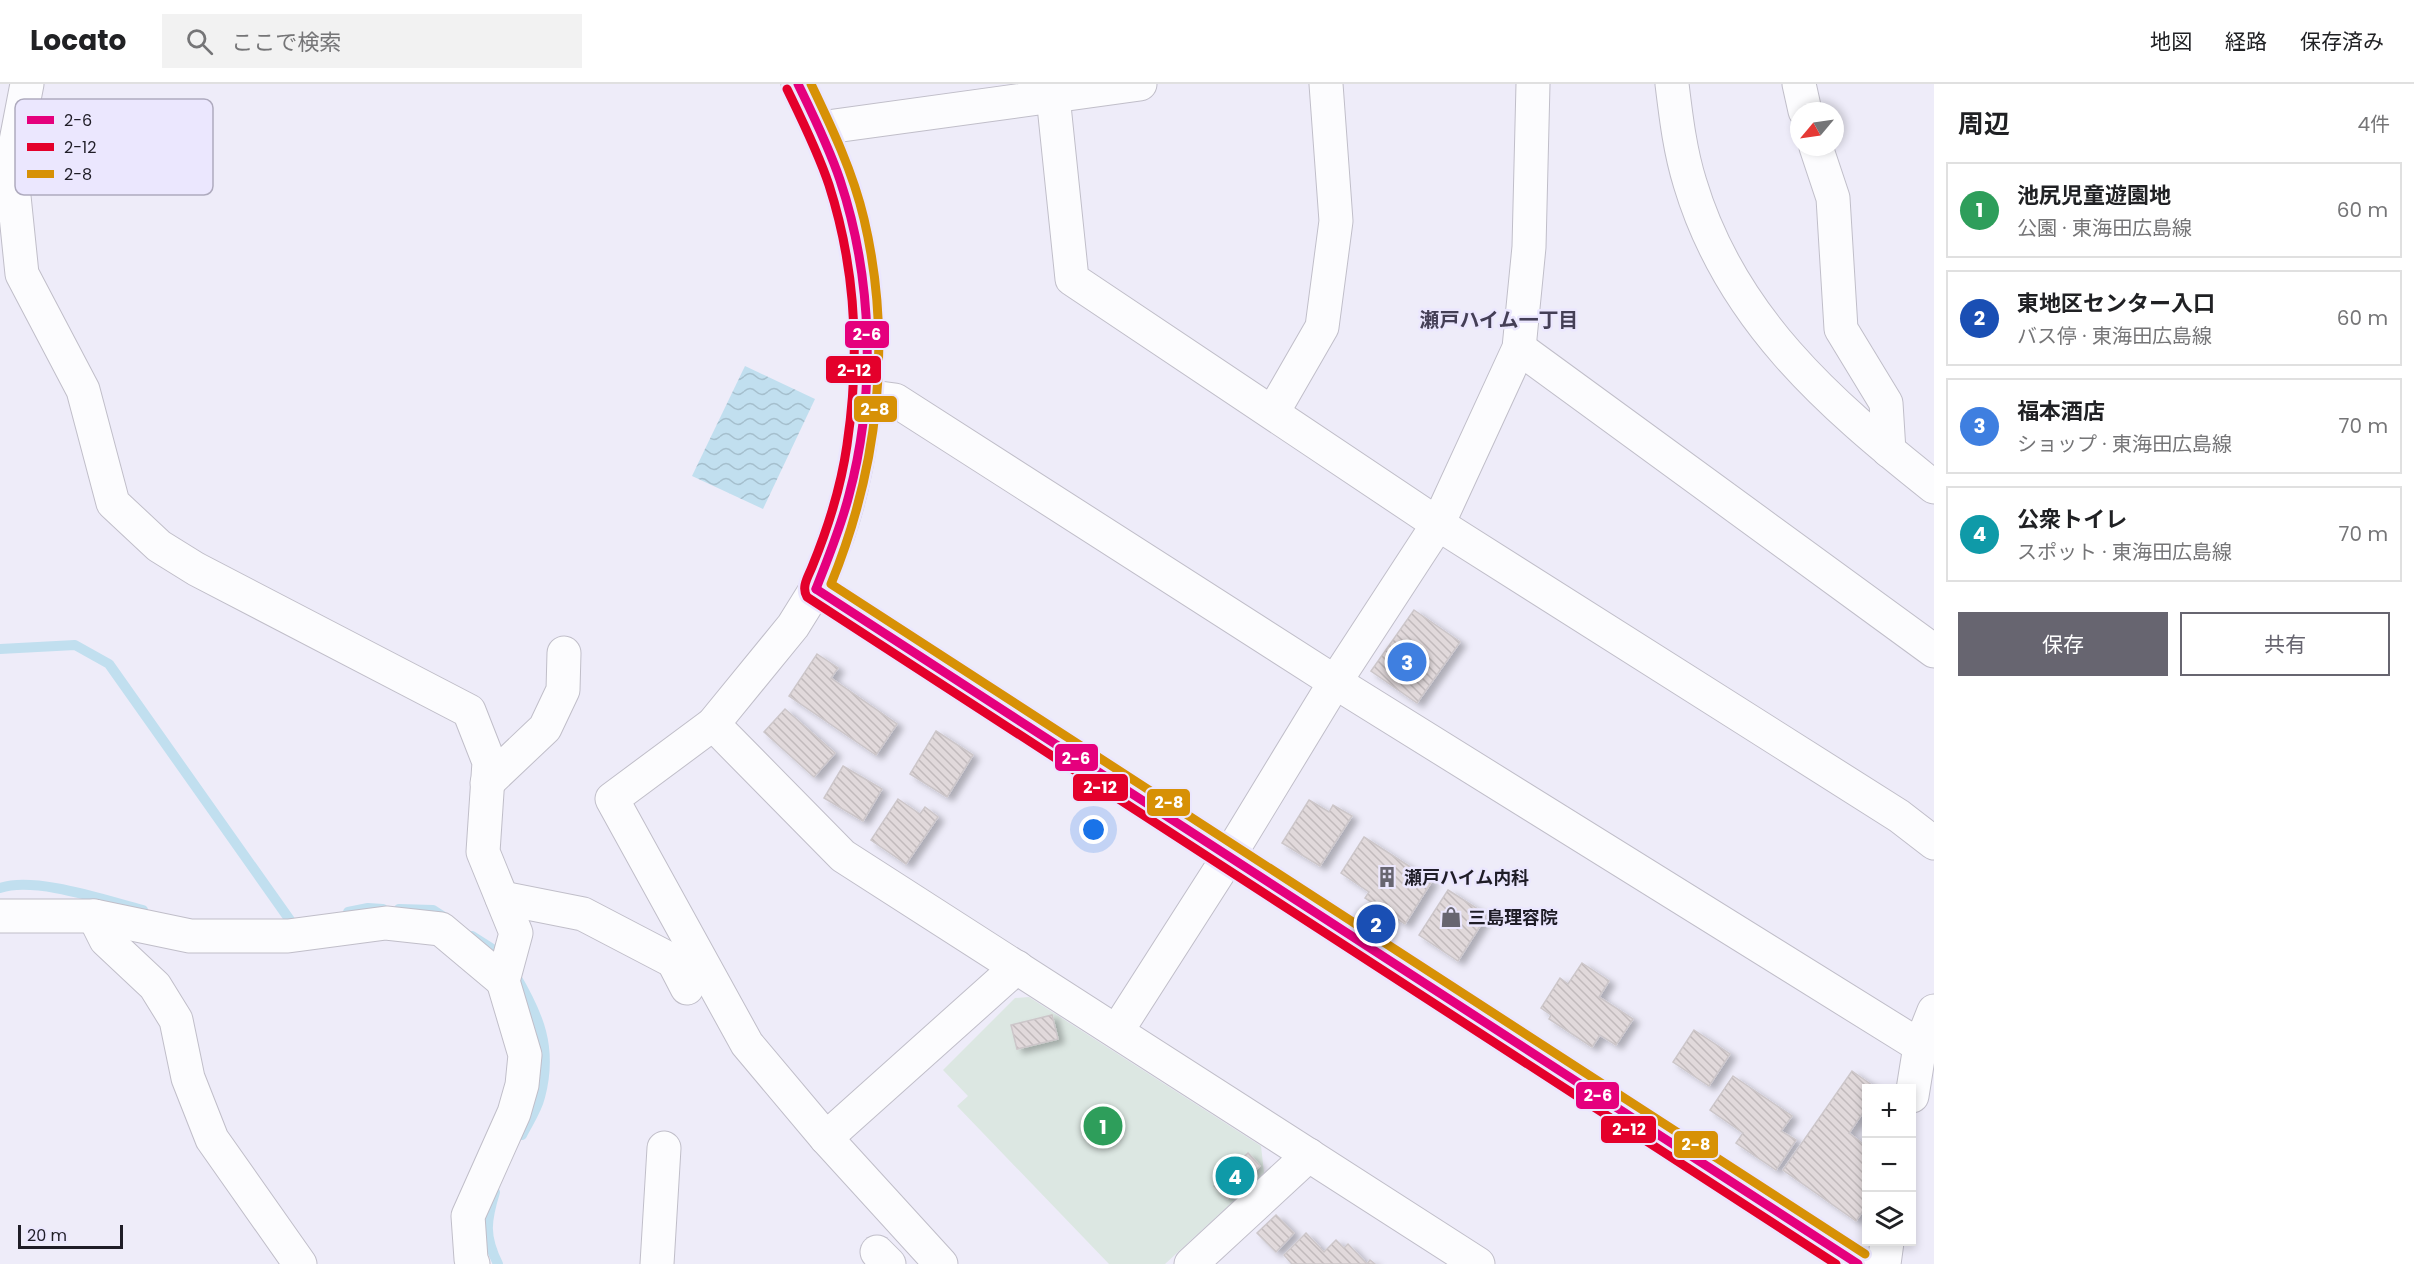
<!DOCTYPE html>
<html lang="ja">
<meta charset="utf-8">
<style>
body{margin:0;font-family:Poppins,"Noto Sans JP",sans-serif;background:#f2f2f2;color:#202124}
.controls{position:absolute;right:18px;bottom:18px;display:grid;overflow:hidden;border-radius:0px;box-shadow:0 3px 9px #0003}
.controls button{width:54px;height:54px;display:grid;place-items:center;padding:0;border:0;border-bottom:2px solid #e0e0e0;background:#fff;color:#202124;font:30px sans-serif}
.compass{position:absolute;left:1790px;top:18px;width:54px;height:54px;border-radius:50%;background:#fff;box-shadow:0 3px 9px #0003;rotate:241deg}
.scale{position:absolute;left:18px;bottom:15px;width:105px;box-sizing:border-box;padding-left:6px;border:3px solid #1f1d27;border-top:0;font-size:16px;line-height:21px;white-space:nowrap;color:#1f1d27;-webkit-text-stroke:4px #ebe7fe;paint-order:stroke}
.you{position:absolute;left:1094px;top:746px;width:21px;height:21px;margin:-15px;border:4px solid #fff;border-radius:50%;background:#1a73e8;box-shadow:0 0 0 9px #1a73e833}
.badge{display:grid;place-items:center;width:39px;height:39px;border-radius:50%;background:#676570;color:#fff;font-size:20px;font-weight:700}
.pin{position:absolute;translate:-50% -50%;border:3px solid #fff;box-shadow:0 2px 6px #0006}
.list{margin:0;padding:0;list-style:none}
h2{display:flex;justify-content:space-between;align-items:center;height:78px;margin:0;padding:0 24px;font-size:26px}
h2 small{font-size:20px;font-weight:400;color:#757577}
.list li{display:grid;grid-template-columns:39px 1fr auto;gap:18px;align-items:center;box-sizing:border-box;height:96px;margin:0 12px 12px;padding:0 12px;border:2px solid #e0e0e0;border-radius:0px}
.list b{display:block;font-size:22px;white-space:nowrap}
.list p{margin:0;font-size:20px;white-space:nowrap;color:#757577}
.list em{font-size:20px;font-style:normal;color:#757577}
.actions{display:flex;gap:12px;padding:18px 24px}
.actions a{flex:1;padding:14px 0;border:2px solid #676570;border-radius:0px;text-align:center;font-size:21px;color:#676570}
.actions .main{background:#676570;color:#fff}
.icon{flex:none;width:33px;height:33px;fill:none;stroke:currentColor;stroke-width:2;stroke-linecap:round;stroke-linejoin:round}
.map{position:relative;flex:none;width:1934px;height:1180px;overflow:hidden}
header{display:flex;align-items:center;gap:36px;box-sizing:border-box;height:84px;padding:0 30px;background:#fff;border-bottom:2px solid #e0e0e0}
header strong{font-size:28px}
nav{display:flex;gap:33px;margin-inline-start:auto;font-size:21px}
.search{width:420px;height:54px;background:#f2f2f2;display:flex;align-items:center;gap:15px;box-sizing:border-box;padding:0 21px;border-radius:0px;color:#757577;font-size:22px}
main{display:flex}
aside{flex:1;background:#fff}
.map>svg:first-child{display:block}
.green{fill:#dce7e2}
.water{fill:url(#water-waves)}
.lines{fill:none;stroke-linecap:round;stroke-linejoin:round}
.stream{stroke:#c1dfef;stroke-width:10}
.building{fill:url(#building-back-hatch);stroke:#ccc6c9;stroke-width:1.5;filter:url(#shadow)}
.minor-casing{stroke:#c0bec9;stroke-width:35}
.major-casing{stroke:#c0bec9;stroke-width:35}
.minor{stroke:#fcfcfe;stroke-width:33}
.major{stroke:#fcfcfe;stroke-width:33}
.bus-1-casing{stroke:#ebe7fe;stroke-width:14}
.bus-2-casing{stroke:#ebe7fe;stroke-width:14}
.bus-3-casing{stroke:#ebe7fe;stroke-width:14}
.bus-1{stroke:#e5007d;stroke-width:9}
.bus-2{stroke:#e4002b;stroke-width:9}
.bus-3{stroke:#d79106;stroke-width:9}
.labels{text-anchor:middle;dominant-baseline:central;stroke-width:5;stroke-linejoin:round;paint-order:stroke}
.poi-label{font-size:18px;font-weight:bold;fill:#1f1d27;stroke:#ebe7fe;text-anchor:start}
.neighbourhood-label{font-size:20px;font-weight:bold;fill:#443f56;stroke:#ebe7fe}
.key{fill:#ebe7fe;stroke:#aeaabe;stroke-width:1.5}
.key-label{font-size:16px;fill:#1f1d27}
.line-badge{stroke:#ebe7fe;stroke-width:2}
.badge-label{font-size:16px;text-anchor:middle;font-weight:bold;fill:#fff}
</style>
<header>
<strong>Locato</strong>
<div class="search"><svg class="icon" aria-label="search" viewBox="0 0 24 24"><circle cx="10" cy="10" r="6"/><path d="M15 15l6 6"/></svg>ここで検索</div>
<nav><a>地図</a><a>経路</a><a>保存済み</a></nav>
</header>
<main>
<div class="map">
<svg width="1934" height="1180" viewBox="0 0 1934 1180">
<defs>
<pattern id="water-waves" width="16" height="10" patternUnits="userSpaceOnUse" patternTransform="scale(1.5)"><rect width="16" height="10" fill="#c1dfef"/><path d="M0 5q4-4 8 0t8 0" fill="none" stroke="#a5bfcd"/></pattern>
<pattern id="building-back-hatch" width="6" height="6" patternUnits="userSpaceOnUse" patternTransform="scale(1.5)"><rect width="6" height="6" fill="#e1d9db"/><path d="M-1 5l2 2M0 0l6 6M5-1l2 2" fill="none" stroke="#c1babc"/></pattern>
<filter id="shadow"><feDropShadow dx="6" dy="4" stdDeviation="3" flood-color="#0004"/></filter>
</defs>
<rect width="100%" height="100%" fill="#eeecf9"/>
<polygon class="green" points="1029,913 1261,1062 1264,1089 1165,1180 1109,1180 957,1022 968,1012 943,986 1015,914"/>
<polygon class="water" points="745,282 815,315 763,425 692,392"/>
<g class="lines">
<g class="stream">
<polyline points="0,565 75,561 109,580 292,839"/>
<path d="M 0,804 C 35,792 107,817 143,826"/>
<polyline points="399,825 433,826 447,835"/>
<polyline points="348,828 368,824 383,825"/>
<polyline points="472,852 494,866 502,875"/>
<path d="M 514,889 C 539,931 553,964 540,1013 C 537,1026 528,1039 522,1051"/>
<path d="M 495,1108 C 486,1137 484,1152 498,1180"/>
</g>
</g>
<g class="building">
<polygon points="1414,526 1460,558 1417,619 1371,587"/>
<polygon points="817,570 838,584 831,594 897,640 876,671 789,612"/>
<polygon points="785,625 835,669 814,693 764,648"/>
<polygon points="936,647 973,671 947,713 910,690"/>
<polygon points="843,682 882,705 863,737 824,714"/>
<polygon points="898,715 920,730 925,723 938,733 906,780 871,756"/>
<polygon points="1309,716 1329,728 1333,721 1352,732 1320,782 1282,759"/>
<polygon points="1364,753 1432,797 1405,840 1365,814 1369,808 1341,789"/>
<polygon points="1448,806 1487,831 1458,877 1419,851"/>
<polygon points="1582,879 1609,897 1599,913 1633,935 1616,961 1600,951 1592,963 1549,935 1551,931 1541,924 1560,894 1568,900"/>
<polygon points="1052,931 1058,955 1017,965 1011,941"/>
<polygon points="1694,946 1730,970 1709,1002 1673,978"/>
<polygon points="1852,987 1876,1004 1866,1004 1866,1024 1849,1049 1866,1062 1866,1122 1856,1137 1783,1086"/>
<polygon points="1733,992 1792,1032 1781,1047 1796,1056 1776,1086 1736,1059 1743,1049 1710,1026"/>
<polygon points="1248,1069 1260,1082 1227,1115 1214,1102 1222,1094 1219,1091 1227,1082 1230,1086"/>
<polygon points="1276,1131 1294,1149 1276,1168 1257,1149"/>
<polygon points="1306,1149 1324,1168 1336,1156 1344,1164 1348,1160 1367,1180 1370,1176 1375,1180 1292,1180 1284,1171"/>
</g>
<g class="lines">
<defs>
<g id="minor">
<polyline points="27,0 11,83 22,190 83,306 113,419 159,462 196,485 469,627 489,678 483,768 516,849 503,897 525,971 522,1001 514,1029 468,1132 471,1175 473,1180"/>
<path d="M 1672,0 C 1676,33 1680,67 1690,99 C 1730,233 1828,319 1934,403"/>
<polyline points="1799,0 1805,27"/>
<polyline points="1053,12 1072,195 1438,440 1899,732 1934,759"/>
<polyline points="820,44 1140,0"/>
<polyline points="1816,63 1833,114 1841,245 1886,319 1889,367"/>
<polyline points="1519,264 1934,567"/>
<polyline points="865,312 895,316 1335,598 1920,962"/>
<polyline points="1273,328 1322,243 1336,137 1326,0"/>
<polyline points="816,505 793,542 713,640 612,715 747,960 826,1054 941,1180"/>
<polyline points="713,640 843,772 1478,1180"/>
<polyline points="487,699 545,644 563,606 564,569"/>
<polyline points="502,814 583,830 673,877 687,904"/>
<polyline points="0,832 94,832 190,852 288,852 386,839 441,845 503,897"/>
<polyline points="94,832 106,856 155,902 176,936 188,994 212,1055 300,1180"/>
<polyline points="1117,947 1229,772 1335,598 1438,440 1519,264 1529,163 1533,0"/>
<polyline points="1912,1012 1920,962 1934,927"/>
<polyline points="826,1054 1017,883"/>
<polyline points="877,1168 889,1180"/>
<polyline points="657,1180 664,1064"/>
<polyline points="1191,1180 1309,1071"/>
<polyline points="1884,1180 1887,1158"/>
</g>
<path id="major" d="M 798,0 C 813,31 828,63 840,96 C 878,204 874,343 838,450 C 831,469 823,487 816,505 L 1858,1180"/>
</defs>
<use href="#minor" class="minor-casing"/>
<use href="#major" class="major-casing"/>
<use href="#minor" class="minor"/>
<use href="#major" class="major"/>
<defs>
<g id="bus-1">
<path d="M 798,0 C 813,31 829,63 840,96 C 873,195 876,310 849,411 C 841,443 828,474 816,505"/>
<polyline points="816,505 1858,1180"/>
</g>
<path id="bus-2" d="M 787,5 C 802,36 818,68 829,101 C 856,185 860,274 847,361 C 841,403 828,444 812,483 C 808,493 801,503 807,513 L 1836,1180"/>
<path id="bus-3" d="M 811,0 C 832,44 853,88 864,135 C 893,258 878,385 831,500 L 1865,1170"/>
</defs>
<use href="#bus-1" class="bus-1-casing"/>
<use href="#bus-2" class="bus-2-casing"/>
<use href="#bus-3" class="bus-3-casing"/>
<use href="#bus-1" class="bus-1"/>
<use href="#bus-2" class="bus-2"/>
<use href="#bus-3" class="bus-3"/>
</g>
<defs>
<symbol id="building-bare" viewBox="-9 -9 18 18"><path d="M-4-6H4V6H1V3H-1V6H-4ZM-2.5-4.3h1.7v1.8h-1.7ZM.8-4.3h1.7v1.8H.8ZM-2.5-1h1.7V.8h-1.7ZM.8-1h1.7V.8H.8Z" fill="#676570" stroke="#ebe7fe" stroke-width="2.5" paint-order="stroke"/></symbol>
<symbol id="shop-bare" viewBox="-9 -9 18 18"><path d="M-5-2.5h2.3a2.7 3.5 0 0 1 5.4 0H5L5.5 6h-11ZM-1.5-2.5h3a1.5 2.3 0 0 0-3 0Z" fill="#676570" stroke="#ebe7fe" stroke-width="2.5" paint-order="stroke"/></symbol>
</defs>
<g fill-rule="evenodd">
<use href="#building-bare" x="1372" y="778" width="30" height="30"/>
<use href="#shop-bare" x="1436" y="818" width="30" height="30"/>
</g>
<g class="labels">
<g class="poi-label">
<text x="1404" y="793">瀬戸ハイム内科</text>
<text x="1468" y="833">三島理容院</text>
</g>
<g class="neighbourhood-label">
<text x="1499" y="236">瀬戸ハイム一丁目</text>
</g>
</g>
<rect x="15" y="15" width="198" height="96" rx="9" class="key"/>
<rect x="27" y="32" width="27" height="8" fill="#e5007d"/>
<rect x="27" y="59" width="27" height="8" fill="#e4002b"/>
<rect x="27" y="86" width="27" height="8" fill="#d79106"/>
<g class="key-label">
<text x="64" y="42">2-6</text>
<text x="64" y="69">2-12</text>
<text x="64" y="96">2-8</text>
</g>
<g class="line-badge">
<rect x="844" y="236" width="46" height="29" rx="6" fill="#e5007d"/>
<rect x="825" y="271" width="57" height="29" rx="6" fill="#e4002b"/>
<rect x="853" y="311" width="45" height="28" rx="6" fill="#d79106"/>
<rect x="1054" y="659" width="45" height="29" rx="6" fill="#e5007d"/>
<rect x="1072" y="689" width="57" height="29" rx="6" fill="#e4002b"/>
<rect x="1146" y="704" width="45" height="29" rx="6" fill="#d79106"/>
<rect x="1575" y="997" width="45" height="29" rx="6" fill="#e5007d"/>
<rect x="1600" y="1031" width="57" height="29" rx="6" fill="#e4002b"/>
<rect x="1673" y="1046" width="46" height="29" rx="6" fill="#d79106"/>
</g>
<g class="badge-label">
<text x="867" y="256">2-6</text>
<text x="854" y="292">2-12</text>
<text x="875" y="331">2-8</text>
<text x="1076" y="680">2-6</text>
<text x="1100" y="709">2-12</text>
<text x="1169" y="724">2-8</text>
<text x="1598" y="1017">2-6</text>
<text x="1629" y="1051">2-12</text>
<text x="1696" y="1066">2-8</text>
</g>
</svg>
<div class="controls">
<button>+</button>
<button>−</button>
<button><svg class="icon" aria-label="layers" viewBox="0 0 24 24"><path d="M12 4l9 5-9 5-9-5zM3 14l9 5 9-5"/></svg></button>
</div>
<svg class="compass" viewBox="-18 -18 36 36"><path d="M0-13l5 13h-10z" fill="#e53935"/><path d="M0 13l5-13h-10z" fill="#757577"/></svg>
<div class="scale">20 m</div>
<div class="you"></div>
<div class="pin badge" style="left:1103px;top:1042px;background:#2e9e5b">1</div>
<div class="pin badge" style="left:1376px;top:840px;background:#1a4fb4">2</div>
<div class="pin badge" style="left:1407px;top:578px;background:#3f7fe0">3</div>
<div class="pin badge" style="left:1235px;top:1092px;background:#0f9aa8">4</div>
</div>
<aside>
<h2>周辺<small>4件</small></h2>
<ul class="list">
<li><span class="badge" style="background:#2e9e5b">1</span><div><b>池尻児童遊園地</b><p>公園 · 東海田広島線</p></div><em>60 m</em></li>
<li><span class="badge" style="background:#1a4fb4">2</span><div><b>東地区センター入口</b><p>バス停 · 東海田広島線</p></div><em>60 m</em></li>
<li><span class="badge" style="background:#3f7fe0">3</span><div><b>福本酒店</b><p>ショップ · 東海田広島線</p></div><em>70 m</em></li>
<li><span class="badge" style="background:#0f9aa8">4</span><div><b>公衆トイレ</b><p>スポット · 東海田広島線</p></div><em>70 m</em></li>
</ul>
<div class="actions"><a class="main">保存</a><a>共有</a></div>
</aside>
</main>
